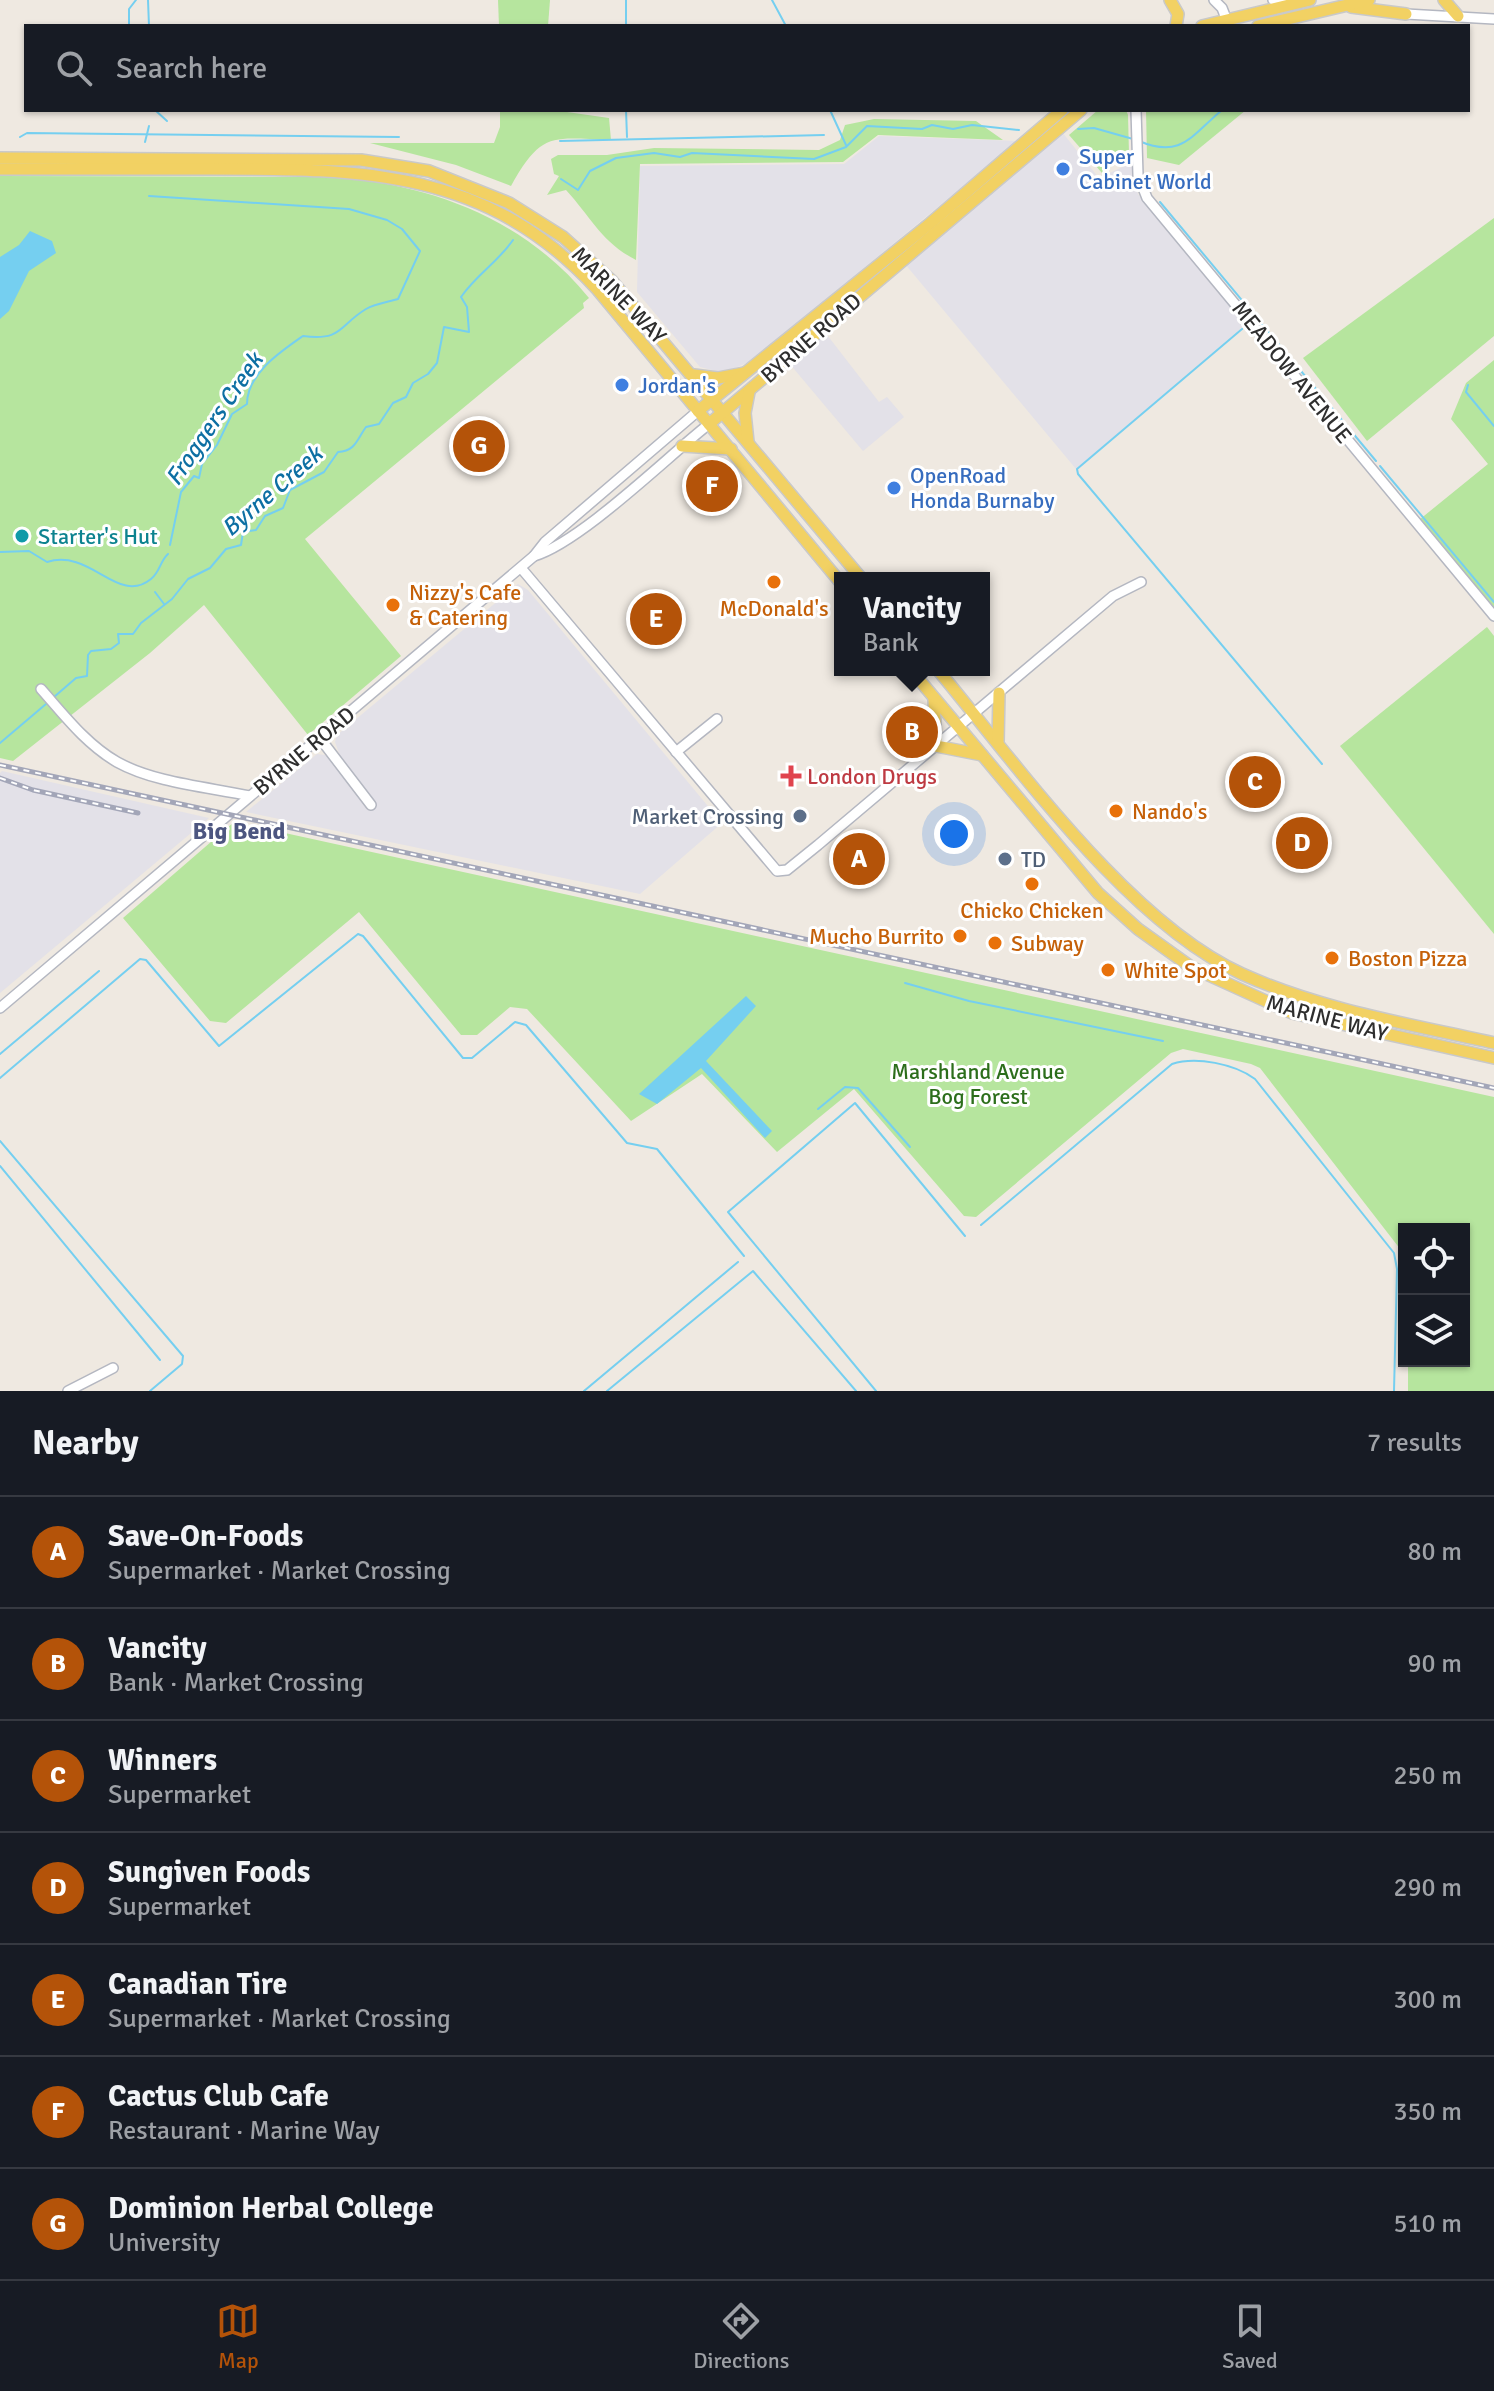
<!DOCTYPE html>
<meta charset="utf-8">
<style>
body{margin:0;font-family:Signika,sans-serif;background:#20242c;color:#f1f3f6}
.controls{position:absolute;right:24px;bottom:24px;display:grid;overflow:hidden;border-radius:0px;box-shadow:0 2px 6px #0004}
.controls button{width:72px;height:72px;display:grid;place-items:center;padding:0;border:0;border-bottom:2px solid #363941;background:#171b24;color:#f1f3f6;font:40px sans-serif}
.you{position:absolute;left:954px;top:834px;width:28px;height:28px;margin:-20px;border:6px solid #fff;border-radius:50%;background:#1a73e8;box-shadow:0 0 0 12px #1a73e833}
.badge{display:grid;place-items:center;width:52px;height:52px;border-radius:50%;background:#b45309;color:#fff;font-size:26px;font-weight:700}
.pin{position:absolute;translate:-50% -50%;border:4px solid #fff;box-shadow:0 2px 8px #0006}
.popup{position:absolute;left:834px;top:572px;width:156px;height:104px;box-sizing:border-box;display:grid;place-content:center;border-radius:0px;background:#171b24;filter:drop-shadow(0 2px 6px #0005);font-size:26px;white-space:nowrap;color:#9ea1a6}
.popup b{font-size:30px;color:#f1f3f6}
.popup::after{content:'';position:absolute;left:50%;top:100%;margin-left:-16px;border:16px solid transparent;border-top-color:#171b24}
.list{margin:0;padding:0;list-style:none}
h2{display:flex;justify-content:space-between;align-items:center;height:104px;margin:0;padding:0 32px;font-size:34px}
h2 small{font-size:26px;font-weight:400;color:#9ea1a6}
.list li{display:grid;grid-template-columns:52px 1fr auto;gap:24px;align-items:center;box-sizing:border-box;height:112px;padding:0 32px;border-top:2px solid #363941}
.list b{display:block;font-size:30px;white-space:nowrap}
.list p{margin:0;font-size:26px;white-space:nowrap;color:#9ea1a6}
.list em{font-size:26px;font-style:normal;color:#9ea1a6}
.icon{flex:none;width:44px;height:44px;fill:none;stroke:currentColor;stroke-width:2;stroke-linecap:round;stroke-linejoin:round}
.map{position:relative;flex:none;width:1494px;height:1391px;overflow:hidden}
.search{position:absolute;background:#171b24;box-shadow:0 2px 6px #0004;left:24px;right:24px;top:24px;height:88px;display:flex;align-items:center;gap:20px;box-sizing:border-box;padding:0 28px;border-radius:0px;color:#9ea1a6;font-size:30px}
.sheet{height:888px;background:#171b24}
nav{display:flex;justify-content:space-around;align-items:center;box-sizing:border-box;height:112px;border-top:2px solid #363941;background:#171b24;font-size:22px;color:#9ea1a6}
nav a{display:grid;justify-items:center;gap:4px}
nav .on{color:#b45309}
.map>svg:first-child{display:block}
.industrial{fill:#e3e1e8}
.green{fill:#b6e59e}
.water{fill:#75cff0}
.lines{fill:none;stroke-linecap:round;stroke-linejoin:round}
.stream{stroke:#75cff0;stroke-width:2}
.minor-casing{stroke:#b4b7c1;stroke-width:12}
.major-casing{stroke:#c9c9c9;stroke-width:14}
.minor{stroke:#fff;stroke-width:9}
.major{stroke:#f2d163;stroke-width:11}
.rail-casing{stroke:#a3a6b8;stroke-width:5}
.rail{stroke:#fff;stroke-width:2;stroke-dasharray:6;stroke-linecap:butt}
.shop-dot{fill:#3f7fe0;stroke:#fff;stroke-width:3}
.culture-dot{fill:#0f9aa8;stroke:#fff;stroke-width:3}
.food-dot{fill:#e8710a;stroke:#fff;stroke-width:3}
.health-dot{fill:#e0444e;stroke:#fff;stroke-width:3}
.service-dot{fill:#5c6f8a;stroke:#fff;stroke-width:3}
.labels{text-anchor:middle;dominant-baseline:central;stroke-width:6;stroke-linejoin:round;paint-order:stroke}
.shop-label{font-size:22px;fill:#366cbe;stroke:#fff;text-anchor:start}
.street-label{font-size:22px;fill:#2e2e2e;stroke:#fff}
.culture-label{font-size:22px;fill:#0d838f;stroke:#fff;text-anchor:start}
.food-label{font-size:22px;fill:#c56008;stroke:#fff;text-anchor:start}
.health-label{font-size:22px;fill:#be3a42;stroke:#fff;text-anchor:start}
.service-label{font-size:22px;fill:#4e5e75;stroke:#fff;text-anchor:end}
.park-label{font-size:22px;fill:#2c6e1b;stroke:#fff}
.water-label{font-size:24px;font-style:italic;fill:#0d6fa3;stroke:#fff}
.neighbourhood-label{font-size:24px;font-weight:bold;fill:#4d5680;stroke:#fff}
</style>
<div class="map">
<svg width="1494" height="1391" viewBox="0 0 1494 1391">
<rect width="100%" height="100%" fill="#efe9e1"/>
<g class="industrial">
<polygon points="1062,132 1099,178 1131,163 1138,194 1246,324 1076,469 905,264"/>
<polygon points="879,136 1018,141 751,361 724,373 700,367 637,292 640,166 844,164"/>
<polygon points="824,331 879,402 887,397 904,417 863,451 789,363"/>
<polygon points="518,584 528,590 722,823 640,894 246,812 317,754 325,755 373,802 340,756 335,742 337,735"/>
<polygon points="2,771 209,818 0,993 0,773"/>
</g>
<g class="green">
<polygon points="498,0 550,0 548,26 499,26"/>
<path d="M 500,110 L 553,110 L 609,118 L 611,140 C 553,138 542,130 511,186 L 456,165 L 370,143 L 494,143 L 500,127 Z"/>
<polygon points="1098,110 1126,110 1128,115 1129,154 1102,173 1069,135"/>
<polygon points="1146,110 1246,110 1179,165 1147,158"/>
<path d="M 874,119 L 976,121 L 1003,140 L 878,135 L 843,162 L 640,164 L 636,260 C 601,242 591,217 566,190 L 547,195 L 559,176 L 554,174 L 551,159 L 558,155 L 607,155 L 654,148 L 819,150 L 840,140 L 845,125 Z"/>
<path d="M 0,176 L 328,177 C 429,183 524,218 589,298 L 583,303 L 584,308 L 305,539 L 401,656 L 308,735 L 204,605 L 150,653 L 13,761 L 0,758 Z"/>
<polygon points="1494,218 1494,336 1367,441 1303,358"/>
<polygon points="1494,360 1494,610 1419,520 1488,464 1451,419 1466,383"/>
<polygon points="1487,627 1494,636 1494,934 1340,746"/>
<polygon points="234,822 1494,1097 1494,1391 1408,1391 1408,1361 1464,1361 1464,1229 1404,1229 1404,1254 1260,1068 1251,1064 1183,1049 1171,1053 976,1217 964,1216 854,1089 777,1152 702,1074 631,1121 527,1009 510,1007 477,1035 461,1035 359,912 226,1023 210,1021 123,918"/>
</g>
<g class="water">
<polygon points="30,231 52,241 56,253 29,271 9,311 0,319 0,257 19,245"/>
<polygon points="746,996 756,1006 706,1061 772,1131 765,1138 701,1068 657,1104 639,1094"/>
</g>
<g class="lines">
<g class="stream">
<polyline points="148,0 149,26"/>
<polyline points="626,0 626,26"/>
<polyline points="772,0 786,26"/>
<polyline points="129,26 129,9 136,0"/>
<polyline points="155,110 167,121"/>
<polyline points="626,110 627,137"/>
<polyline points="830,110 846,145"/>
<polyline points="1078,129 1094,128 1133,139"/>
<polyline points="20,137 27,133 399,137"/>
<polyline points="560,141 824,135"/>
<path d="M 1139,141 C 1181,159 1191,136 1222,110"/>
<polyline points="145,142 149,126"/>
<polyline points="561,179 578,190 590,171 616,158 654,153 680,157 692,153 814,159 846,147 867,126 922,129 932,125 953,129 972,125 1019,130"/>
<path d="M 149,196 L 349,209 L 387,220 L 402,229 L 420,251 L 398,299 C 388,302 375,304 366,309 C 338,326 343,341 303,336 C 280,352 247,374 247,404 L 232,414 L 217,445 L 202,464 L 199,478 L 194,476 L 181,492 L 170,545"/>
<polyline points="1160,202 1376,461"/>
<polyline points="1242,329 1077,469 1078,474 1322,764"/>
<polyline points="1468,385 1466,392 1494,426"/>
<polyline points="1380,466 1494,602"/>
<path d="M 0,552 L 29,551 L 47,562 C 91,548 118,606 151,579 C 160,572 160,561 168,554"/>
<polyline points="155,592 164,604"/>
<path d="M 54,697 L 76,678 L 87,676 L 88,655 L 91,651 L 111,649 L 119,643 L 118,634 L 133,634 L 141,623 L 172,599 L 188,579 L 210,568 L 226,549 L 241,545 L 243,532 L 256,530 L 265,516 L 283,508 L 290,490 L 324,472 L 338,452 C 356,451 357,439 366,427 L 379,424 L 393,403 L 406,397 L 413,383 L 428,374 L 437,363 L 444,327 L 469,332 L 467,307 L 461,297 C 477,274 497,263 513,240"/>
<polyline points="0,743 46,704"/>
<polyline points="905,983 969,1001 1163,1041"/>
<polyline points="0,1054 99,971"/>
<polyline points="0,1078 140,959 146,960 219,1046 358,934 363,936 463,1058 472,1058 515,1022 526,1025 627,1143 657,1149 744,1256"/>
<polyline points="818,1109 845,1087 858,1088 910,1147"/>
<polyline points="0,1141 183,1356 182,1364 150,1391"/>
<polyline points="0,1166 160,1360"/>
<path d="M 981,1225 L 1172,1064 C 1196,1056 1235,1064 1255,1079 L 1394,1253 L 1397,1269 L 1394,1391"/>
<polyline points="584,1391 738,1262"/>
<polyline points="607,1391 753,1271 856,1391"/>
<polyline points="876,1391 728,1212 855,1103 965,1236"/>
</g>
<defs>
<g id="minor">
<polyline points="1214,0 1222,8 1229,26"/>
<polyline points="1273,0 1289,4"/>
<polyline points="1406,14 1494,19"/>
<polyline points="1136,110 1138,175 1147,198 1494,616"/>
<path d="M 534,556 C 581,542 667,457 709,424"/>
<polyline points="521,568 777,871 787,870 818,845 1113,596 1141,582"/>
<path d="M 41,689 C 64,715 86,744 117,762 C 155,783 208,787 250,796"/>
<polyline points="319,737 371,805"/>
<polyline points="676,752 717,719"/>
<polyline points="0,1008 534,556 545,542 698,411"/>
<polyline points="68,1391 113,1368"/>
</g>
<g id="major">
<polyline points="1170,0 1178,14 1176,26"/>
<polyline points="1444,0 1458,16"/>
<polyline points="1351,7 1406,14"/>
<polyline points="1202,26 1310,0"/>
<polyline points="1258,26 1369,0"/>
<polyline points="0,158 361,160 429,171 509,203 563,237 612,281 861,578"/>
<path d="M 0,169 C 71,169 142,169 212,169 C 363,169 487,169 597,289 L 840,582"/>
<polyline points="694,375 718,378 744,373"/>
<polyline points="698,411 927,226 1062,110"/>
<polyline points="709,424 1081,110"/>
<polyline points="748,442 745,413 749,392"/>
<polyline points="682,446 731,449"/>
<polyline points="911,670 1098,893 1138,929 1191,967 1292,1013 1494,1058"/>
<path d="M 938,670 C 1017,765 1129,923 1242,974 C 1322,1010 1409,1024 1494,1043"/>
<polyline points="934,699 936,746 982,755"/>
<polyline points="998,742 999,693"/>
</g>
</defs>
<use href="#minor" class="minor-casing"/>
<use href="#major" class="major-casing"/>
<use href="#minor" class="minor"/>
<use href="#major" class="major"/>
<defs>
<g id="rail">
<polyline points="0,765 1494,1088"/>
<polyline points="0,778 33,790 138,813"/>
</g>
</defs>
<use href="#rail" class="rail-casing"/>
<use href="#rail" class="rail"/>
</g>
<g class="shop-dot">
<circle cx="1063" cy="169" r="8"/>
<circle cx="622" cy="385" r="8"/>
<circle cx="894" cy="488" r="8"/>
</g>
<circle class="culture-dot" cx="22" cy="536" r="8"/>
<g class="food-dot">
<circle cx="774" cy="582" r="8"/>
<circle cx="393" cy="605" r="8"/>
<circle cx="1116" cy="811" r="8"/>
<circle cx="1032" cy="884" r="8"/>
<circle cx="960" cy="936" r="8"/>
<circle cx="995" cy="943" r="8"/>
<circle cx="1332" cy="958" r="8"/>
<circle cx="1108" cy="970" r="8"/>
</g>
<path class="health-dot" d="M787 764h8v8h8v8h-8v8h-8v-8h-8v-8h8z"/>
<g class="service-dot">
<circle cx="800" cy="816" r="8"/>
<circle cx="1005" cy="859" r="8"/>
</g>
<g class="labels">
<g class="shop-label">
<text x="1079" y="156">Super<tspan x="1079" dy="25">Cabinet World</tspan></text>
<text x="638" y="385">Jordan's</text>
<text x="910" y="475">OpenRoad<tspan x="910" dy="25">Honda Burnaby</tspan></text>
</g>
<g class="street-label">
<text transform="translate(619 295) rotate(46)">MARINE WAY</text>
<text transform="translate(811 338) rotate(-41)">BYRNE ROAD</text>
<text transform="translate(1292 372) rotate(51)">MEADOW AVENUE</text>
<text transform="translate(304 751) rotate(-40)">BYRNE ROAD</text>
<text transform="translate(1327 1018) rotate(15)">MARINE WAY</text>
</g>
<g class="culture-label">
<text x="38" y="536">Starter's Hut</text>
</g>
<g class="food-label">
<text x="409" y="592">Nizzy's Cafe<tspan x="409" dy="25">&amp; Catering</tspan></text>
<text x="774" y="608" text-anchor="middle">McDonald's</text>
<text x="1132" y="811">Nando's</text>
<text x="1032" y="910" text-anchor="middle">Chicko Chicken</text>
<text x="944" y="936" text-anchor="end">Mucho Burrito</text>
<text x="1011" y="943">Subway</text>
<text x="1348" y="958">Boston Pizza</text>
<text x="1124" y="970">White Spot</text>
</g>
<g class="health-label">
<text x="807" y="776">London Drugs</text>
</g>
<g class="service-label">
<text x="784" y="816">Market Crossing</text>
<text x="1021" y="859" text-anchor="start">TD</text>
</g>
<g class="park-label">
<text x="978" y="1071">Marshland Avenue<tspan x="978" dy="25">Bog Forest</tspan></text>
</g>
<g class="water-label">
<text transform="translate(214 419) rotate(-56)">Froggers Creek</text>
<text transform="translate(272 491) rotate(-41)">Byrne Creek</text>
</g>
<g class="neighbourhood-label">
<text x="239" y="831">Big Bend</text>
</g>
</g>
</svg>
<div class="controls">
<button><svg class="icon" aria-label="locate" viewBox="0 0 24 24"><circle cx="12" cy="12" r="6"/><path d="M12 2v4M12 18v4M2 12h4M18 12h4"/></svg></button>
<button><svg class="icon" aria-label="layers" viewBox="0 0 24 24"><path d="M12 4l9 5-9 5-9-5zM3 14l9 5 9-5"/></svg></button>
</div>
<div class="you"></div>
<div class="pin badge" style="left:859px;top:859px">A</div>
<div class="pin badge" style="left:912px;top:732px">B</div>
<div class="popup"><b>Vancity</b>Bank</div>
<div class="pin badge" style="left:1255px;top:782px">C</div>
<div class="pin badge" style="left:1302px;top:843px">D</div>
<div class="pin badge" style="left:656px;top:619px">E</div>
<div class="pin badge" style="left:712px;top:486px">F</div>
<div class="pin badge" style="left:479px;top:446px">G</div>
<div class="search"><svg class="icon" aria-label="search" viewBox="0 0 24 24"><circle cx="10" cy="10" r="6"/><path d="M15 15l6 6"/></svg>Search here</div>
</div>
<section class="sheet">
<h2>Nearby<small>7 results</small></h2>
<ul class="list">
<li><span class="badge">A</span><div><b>Save-On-Foods</b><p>Supermarket · Market Crossing</p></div><em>80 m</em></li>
<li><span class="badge">B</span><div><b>Vancity</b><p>Bank · Market Crossing</p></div><em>90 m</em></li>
<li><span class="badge">C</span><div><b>Winners</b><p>Supermarket</p></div><em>250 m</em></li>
<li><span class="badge">D</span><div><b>Sungiven Foods</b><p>Supermarket</p></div><em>290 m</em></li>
<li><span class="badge">E</span><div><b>Canadian Tire</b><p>Supermarket · Market Crossing</p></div><em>300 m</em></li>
<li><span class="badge">F</span><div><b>Cactus Club Cafe</b><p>Restaurant · Marine Way</p></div><em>350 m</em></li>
<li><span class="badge">G</span><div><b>Dominion Herbal College</b><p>University</p></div><em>510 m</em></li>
</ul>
</section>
<nav>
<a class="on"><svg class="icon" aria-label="map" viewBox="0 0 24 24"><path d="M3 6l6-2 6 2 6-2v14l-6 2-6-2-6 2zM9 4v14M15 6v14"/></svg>Map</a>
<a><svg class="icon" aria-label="directions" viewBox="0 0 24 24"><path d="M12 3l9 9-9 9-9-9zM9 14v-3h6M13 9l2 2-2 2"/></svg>Directions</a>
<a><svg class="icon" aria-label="saved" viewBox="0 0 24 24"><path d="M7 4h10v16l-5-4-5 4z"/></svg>Saved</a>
</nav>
